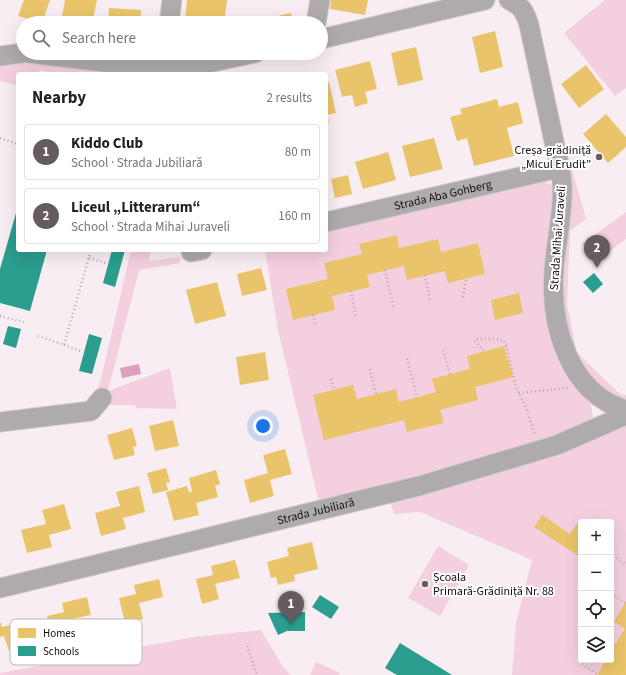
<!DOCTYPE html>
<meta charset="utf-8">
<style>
body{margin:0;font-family:"Source Sans 3",sans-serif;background:#f6f6f6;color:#222}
.controls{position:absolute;right:12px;bottom:12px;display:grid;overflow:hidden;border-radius:4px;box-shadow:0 4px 16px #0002}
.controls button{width:36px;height:36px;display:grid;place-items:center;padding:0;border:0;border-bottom:1px solid #e0e0e0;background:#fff;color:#222;font:20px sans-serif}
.you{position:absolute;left:263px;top:426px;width:14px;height:14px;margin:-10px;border:3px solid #fff;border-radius:50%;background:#1a73e8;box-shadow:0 0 0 6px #1a73e833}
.badge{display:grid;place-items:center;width:26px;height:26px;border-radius:50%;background:#655b60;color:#fff;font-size:13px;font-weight:700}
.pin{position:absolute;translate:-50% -33px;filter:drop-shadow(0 1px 2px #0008)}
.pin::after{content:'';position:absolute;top:21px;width:14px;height:12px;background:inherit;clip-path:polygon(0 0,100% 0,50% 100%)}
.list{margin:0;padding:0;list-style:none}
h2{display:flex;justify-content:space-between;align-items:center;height:52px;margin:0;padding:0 16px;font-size:17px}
h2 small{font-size:13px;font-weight:400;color:#767676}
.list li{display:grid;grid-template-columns:26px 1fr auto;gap:12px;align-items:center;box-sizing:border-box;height:56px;margin:0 8px 8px;padding:0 8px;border:1px solid #e0e0e0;border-radius:4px}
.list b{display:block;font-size:15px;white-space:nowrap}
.list p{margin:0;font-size:13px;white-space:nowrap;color:#767676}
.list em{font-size:13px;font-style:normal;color:#767676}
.icon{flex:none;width:22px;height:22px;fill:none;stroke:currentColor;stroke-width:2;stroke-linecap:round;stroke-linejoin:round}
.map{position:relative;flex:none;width:626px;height:675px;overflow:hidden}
.search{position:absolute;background:#fff;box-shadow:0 4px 16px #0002;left:16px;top:16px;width:312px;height:44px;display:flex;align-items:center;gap:10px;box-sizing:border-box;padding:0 14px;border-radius:22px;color:#767676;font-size:15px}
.panel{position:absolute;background:#fff;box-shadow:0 4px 16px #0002;left:16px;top:72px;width:312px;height:180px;border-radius:4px}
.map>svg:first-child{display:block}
.green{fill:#f4cfe0;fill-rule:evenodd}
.water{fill:#de9fbf}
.homes{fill:#e9c46a}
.schools{fill:#2a9d8f}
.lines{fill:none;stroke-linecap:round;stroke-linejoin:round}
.minor-casing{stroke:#d3cace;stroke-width:21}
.path{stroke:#b1abad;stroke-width:2.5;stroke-dasharray:1 3;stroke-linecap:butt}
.minor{stroke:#afabac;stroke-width:19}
.poi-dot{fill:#655b60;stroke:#fff;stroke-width:1.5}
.labels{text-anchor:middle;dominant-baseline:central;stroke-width:4;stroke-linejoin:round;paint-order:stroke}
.poi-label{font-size:12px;fill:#160d11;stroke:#fff;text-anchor:end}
.street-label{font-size:12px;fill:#160d11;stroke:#fff}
.key{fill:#fff;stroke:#b9b6b8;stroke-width:1}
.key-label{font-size:11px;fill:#160d11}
</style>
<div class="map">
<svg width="626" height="675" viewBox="0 0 626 675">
<rect width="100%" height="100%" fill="#f8edf2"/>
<g class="green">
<polygon points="605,0 626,0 626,88 615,96 564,33"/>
<polygon points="5,63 51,64 154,74 55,74 41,70 36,74 18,74 18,86 0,81 0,64"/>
<polygon points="569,159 586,219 570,231 567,304 577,353 620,394 626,395 626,404 597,385 573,356 560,304 567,164"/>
<polygon points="544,181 551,185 555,193 547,244 545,284 550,334 554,352 569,380 591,405 594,425 456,469 319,503 278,330 265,250 326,250 326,226"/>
<polygon points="626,212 626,239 595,262 582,244"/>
<polygon points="131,250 151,250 149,261 180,257 180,263 139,270 108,391 170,368 177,409 136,408 135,405 107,405 96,392 101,379"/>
<path d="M 626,426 L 626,675 L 512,675 L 516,623 L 532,560 L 420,512 L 394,514 L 390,500 L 558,449 ZM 581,522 L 611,522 L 611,660 L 581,660 Z"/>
<polygon points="438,546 469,565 440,616 408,598"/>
<polygon points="261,630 284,668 291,675 0,675 0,673 194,637"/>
<polygon points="316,662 340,673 339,675 310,675"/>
</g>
<polygon class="water" points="139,364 141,374 122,378 120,368"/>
<g class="homes">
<polygon points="24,0 50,0 42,23 18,16"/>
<polygon points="65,0 97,0 92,23 61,23"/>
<polygon points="187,0 227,0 224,23 185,18"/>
<polygon points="331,0 368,0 365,15 330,9"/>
<polygon points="109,8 141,10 140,23 108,23"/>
<polygon points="291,13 293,23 279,23 277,16"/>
<polygon points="495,31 503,67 480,73 472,37"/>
<polygon points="416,47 423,80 398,86 391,53"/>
<polygon points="370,61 377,89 365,92 368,103 355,107 352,95 342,97 335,70"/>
<polygon points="586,65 604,89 579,108 561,84"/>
<polygon points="326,82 329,82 336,113 327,115 329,122 326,122"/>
<polygon points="497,99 499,107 518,102 523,123 507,128 514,156 474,166 467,138 457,141 450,117 462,114 460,109"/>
<polygon points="606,114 626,137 626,147 608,163 583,134"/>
<polygon points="434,138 443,169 410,177 402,146"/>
<polygon points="388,152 396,180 363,189 355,162"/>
<polygon points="348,175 352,194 335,198 331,179"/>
<polygon points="397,235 399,248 438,239 441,252 478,243 485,274 448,283 445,271 407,280 404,266 367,275 370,287 332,296 335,310 293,320 286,289 328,279 324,263 362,254 359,244"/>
<polygon points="261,268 267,290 242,296 237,274"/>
<polygon points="217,282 226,316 195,324 186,290"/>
<polygon points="519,293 523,313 495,320 491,300"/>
<polygon points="504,346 513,377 475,387 478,400 440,410 444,423 407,432 404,420 324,440 313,395 353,385 357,399 396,389 399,402 436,392 432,379 470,369 467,356"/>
<polygon points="265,352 269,380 240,385 236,357"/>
<polygon points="173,420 179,446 155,451 149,426"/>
<polygon points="132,428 137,446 133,447 135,455 114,460 107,435"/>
<polygon points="285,449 292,474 270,480 274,496 250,503 244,480 268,473 263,455"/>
<polygon points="166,468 170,482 166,483 168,490 153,494 147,473"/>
<polygon points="216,470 220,484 215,486 218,497 196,503 199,515 174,521 166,492 187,486 189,492 192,492 189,478"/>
<polygon points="139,486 145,512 123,518 126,529 101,536 95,513 120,506 116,492"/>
<polygon points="64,504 71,529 49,535 52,547 27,553 21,530 46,524 42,510"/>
<polygon points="542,515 570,534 578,522 581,524 580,557 534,527"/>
<polygon points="312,542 318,569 294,575 295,581 278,585 276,577 271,578 267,562 289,556 287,548"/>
<polygon points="235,560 240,578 215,584 219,599 202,604 196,579 213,575 211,566"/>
<polygon points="159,579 163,597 139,603 143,619 125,623 119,598 136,594 134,585"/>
<polygon points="87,597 91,615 66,620 70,636 53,640 47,616 64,612 62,603"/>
<polygon points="626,601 626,675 597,675 606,660 611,660 611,651 625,629 614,622"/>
<polygon points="0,621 2,627 19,623 26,647 9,651 4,636 0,637"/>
</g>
<g class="schools">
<polygon points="18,206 18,250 47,250 30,311 0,303 0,269"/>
<polygon points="112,250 125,250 115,287 103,283"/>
<polygon points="594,273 603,284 593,293 583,282"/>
<polygon points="8,326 21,329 16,348 3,344"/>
<polygon points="89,334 102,338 92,374 79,371"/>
<polygon points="320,595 339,607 331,619 312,607"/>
<polygon points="305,612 305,631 287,631 278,635 268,613"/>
<polygon points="400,643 452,675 397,675 385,668"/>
</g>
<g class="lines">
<defs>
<g id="minor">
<path d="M 509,0 C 522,6 525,12 529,25 C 537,61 544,96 552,132 C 555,148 561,167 562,183 C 564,212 556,241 554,270 C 550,324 568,393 626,410"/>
<polyline points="169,23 172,0"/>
<polyline points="316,23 320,0"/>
<polyline points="321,39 485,0"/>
<polyline points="28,53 162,69 194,66 255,53"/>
<polyline points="0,56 23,53"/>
<path id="s1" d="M 326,222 L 559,168"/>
<polyline points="191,252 202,250"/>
<polyline points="0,422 91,411 102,398"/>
<path id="s2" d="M 0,588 L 419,486 L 557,445 L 626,415"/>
</g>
</defs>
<use href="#minor" class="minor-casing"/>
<g class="path">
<polyline points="0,138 18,144"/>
<polyline points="89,258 106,263"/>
<polyline points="385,270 394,308"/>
<polyline points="425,275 430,300"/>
<polyline points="351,291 356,317"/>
<polyline points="463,297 466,279"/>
<polyline points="313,315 316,326"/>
<polyline points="0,316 24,322"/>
<polyline points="38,336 64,345 91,250"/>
<polyline points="477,339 498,339 504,341 507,348 516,388 526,407 535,435"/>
<polyline points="475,341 484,351"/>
<polyline points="64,345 83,352"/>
<polyline points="443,350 450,374"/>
<polyline points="407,359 417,397"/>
<polyline points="370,369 376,394"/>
<polyline points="331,379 334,390"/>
<polyline points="519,393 568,388"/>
<polyline points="617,558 626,564"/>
<polyline points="611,594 625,603"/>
<polyline points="611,642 615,645"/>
<polyline points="247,646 257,675"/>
<polyline points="582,664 597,674"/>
</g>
<use href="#minor" class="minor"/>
</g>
<g class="poi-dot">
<circle cx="599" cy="157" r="4"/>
<circle cx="425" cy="584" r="4"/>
</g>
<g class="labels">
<g class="poi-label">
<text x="591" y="150">Creșa-grădiniță<tspan x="591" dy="14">„Micul Erudit”</tspan></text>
<text x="433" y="577" text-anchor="start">Școala<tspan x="433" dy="14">Primară-Grădiniță Nr. 88</tspan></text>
</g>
<g class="street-label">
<text stroke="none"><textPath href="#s1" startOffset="120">Strada Aba Gohberg</textPath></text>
<text transform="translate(558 238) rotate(-86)">Strada Mihai Juraveli</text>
<text stroke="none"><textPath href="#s2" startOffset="325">Strada Jubiliară</textPath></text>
</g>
</g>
<rect x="10" y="619" width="132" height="46" rx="6" class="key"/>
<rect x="18" y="628" width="18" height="10" fill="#e9c46a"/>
<rect x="18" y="646" width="18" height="10" fill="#2a9d8f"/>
<g class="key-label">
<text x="43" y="637">Homes</text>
<text x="43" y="655">Schools</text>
</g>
</svg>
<div class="controls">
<button>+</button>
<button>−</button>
<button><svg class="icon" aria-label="locate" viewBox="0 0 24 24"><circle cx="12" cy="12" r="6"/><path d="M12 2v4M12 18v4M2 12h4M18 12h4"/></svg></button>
<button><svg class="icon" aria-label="layers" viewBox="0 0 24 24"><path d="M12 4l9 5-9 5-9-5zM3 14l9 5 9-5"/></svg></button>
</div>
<div class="you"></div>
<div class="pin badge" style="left:291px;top:624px">1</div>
<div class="pin badge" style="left:597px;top:268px">2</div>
<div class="search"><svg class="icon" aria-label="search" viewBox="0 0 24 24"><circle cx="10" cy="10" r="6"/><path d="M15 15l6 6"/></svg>Search here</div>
<section class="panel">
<h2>Nearby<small>2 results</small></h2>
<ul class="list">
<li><span class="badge">1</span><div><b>Kiddo Club</b><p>School · Strada Jubiliară</p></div><em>80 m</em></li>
<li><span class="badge">2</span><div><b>Liceul „Litterarum“</b><p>School · Strada Mihai Juraveli</p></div><em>160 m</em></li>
</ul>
</section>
</div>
